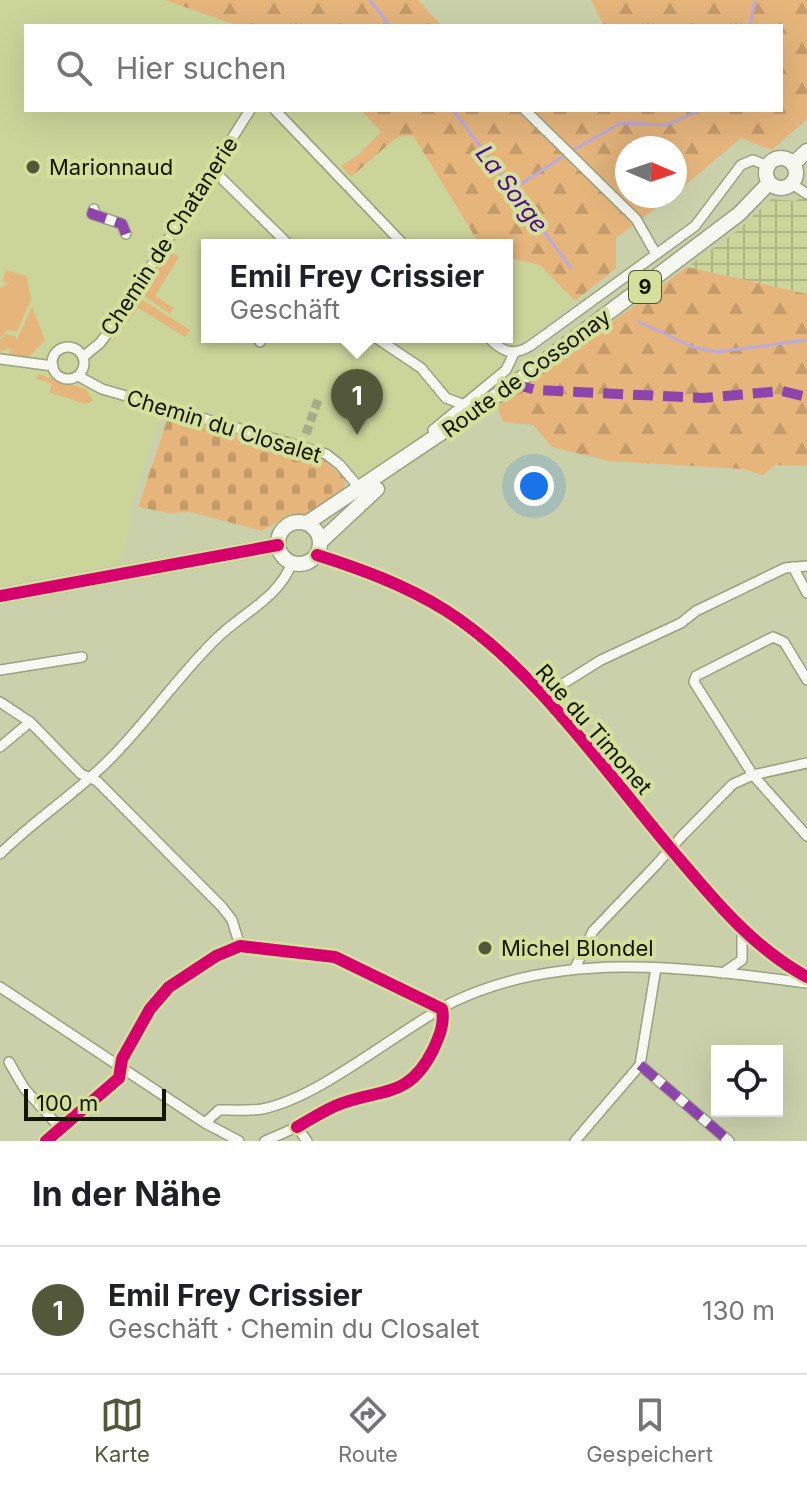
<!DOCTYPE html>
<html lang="de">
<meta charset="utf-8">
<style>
body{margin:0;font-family:Inter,sans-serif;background:#f6f6f6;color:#202124}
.controls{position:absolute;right:24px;bottom:24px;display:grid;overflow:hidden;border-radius:0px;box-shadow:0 8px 32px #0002}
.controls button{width:72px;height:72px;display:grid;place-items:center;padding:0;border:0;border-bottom:2px solid #e0e0e0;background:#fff;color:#202124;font:40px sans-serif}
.compass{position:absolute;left:615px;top:136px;width:72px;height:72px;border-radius:50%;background:#fff;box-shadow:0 8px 32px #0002;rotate:92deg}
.scale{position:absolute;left:24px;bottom:20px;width:142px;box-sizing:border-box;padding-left:8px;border:4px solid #141700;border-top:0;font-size:22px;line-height:28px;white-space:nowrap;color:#141700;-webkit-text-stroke:6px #d4e09b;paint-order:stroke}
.you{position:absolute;left:534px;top:486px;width:28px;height:28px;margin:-20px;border:6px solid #fff;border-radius:50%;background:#1a73e8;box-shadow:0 0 0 12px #1a73e833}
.badge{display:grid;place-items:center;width:52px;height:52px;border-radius:50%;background:#54583b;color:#fff;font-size:26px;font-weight:700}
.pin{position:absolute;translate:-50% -66px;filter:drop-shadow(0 2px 4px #0008)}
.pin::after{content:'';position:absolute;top:42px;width:28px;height:24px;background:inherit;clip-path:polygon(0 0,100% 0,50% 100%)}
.popup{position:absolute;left:201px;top:239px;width:312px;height:104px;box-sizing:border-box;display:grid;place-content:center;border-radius:0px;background:#fff;filter:drop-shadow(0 2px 6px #0005);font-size:26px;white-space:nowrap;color:#757577}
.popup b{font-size:30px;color:#202124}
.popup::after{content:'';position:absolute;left:50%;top:100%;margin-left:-16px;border:16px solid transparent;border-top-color:#fff}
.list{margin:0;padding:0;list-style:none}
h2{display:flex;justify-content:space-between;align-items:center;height:104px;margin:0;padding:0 32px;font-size:34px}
h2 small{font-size:26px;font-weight:400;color:#757577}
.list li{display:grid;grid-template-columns:52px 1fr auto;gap:24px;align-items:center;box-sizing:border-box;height:128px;padding:0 32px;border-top:2px solid #e0e0e0}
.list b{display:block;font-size:30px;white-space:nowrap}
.list p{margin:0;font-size:26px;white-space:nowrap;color:#757577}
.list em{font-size:26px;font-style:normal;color:#757577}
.icon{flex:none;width:44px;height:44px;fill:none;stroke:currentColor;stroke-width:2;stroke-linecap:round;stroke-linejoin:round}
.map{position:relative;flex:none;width:807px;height:1141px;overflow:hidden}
.search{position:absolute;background:#fff;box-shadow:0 8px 32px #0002;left:24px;right:24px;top:24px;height:88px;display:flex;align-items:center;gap:20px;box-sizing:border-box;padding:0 28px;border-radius:0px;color:#757577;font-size:30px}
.sheet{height:232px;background:#fff}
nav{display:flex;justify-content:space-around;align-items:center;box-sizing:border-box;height:112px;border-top:2px solid #e0e0e0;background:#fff;font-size:22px;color:#757577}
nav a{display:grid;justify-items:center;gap:4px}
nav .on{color:#54583b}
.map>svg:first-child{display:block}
.built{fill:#cbd59a}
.industrial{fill:url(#industrial-grid)}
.grass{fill:#e5b57c}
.forest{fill:url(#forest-firs)}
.cemetery{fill:url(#cemetery-stones)}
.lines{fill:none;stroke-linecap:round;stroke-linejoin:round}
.stream{stroke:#bbabdd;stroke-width:3}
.street-tunnel{stroke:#a6ac88;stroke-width:9;stroke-dasharray:9 4.5;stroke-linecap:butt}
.street-casing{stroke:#9ba082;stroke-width:12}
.secondary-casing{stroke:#9ba082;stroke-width:15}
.primary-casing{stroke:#9ba082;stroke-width:17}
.street{stroke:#f7f8f2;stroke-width:9}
.secondary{stroke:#f7f8f2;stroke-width:12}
.primary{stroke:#f7f8f2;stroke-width:14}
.street-bridge-casing{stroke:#9ba082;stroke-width:12;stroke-linecap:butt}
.street-bridge{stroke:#f7f8f2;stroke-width:9}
.quiet{stroke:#8e44ad;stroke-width:10;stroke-dasharray:20 10;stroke-linecap:butt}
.cycleway-casing{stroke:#d4e09b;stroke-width:17}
.cycleway{stroke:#d6006c;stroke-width:12}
.poi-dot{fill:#54583b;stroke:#d4e09b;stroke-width:3}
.labels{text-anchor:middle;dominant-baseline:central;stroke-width:8;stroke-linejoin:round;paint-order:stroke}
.shield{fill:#d4e09b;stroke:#4e532e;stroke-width:2}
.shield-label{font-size:20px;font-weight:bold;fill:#141700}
.poi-label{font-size:22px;fill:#141700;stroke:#d4e09b;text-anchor:start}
.street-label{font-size:22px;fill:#141700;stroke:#d4e09b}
.water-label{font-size:24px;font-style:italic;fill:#4c0992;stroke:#d4e09b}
</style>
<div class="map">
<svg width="807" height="1141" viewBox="0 0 807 1141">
<defs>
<pattern id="industrial-grid" width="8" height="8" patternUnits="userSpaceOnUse" patternTransform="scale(2)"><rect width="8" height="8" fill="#cbd59a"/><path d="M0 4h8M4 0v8" fill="none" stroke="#adb683"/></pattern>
<pattern id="forest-firs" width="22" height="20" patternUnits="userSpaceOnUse" patternTransform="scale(2)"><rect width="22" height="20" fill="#e5b57c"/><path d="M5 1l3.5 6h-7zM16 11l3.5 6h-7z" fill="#c49b69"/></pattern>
<pattern id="cemetery-stones" width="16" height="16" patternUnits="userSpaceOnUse" patternTransform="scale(2)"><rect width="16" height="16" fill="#e5b57c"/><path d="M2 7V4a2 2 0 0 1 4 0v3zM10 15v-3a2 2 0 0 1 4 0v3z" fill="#c49b69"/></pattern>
</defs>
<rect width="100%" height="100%" fill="#cad1aa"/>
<polygon class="built" points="0,0 165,0 239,26 26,26 26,110 361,110 381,132 341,166 351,177 397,137 413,135 480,245 207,245 207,337 507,337 507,257 540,265 575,301 500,359 499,370 429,437 367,477 359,476 341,455 328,448 166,400 130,508 131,522 119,563 0,585"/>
<polygon class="industrial" points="807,190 807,294 687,267 736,232 771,199 796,201"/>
<g class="grass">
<polygon points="169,251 179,257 155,296 174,308 170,314 142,294"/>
<polygon points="6,270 27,276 31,300 17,332 8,330 0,338 0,288 10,283 2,282"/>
<polygon points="139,299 141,299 190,330 185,337 138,308 110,345"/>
<polygon points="32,307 45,340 29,357 9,354 11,348 0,351 0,340 6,334 16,336 16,341"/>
<polygon points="38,374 86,389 93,401 86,404 49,392 52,384 37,379"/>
</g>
<g class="forest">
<polygon points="165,0 418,0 442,26 239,26"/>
<polygon points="591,0 807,0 807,119 772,150 741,138 675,194 675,148 627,148 627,196 672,196 616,238 616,268 575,301 540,265 507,257 507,245 480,245 413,135 397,137 351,177 341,166 358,155 381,132 361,110 781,110 781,26 604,26"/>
<polygon points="687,267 807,294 807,466 775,465 763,475 743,469 609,461 552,447 533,425 503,422 498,406"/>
</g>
<polygon class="cemetery" points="172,413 322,458 345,479 344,491 309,514 290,514 262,531 190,512 169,513 138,507 168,417"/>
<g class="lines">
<g class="stream">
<polyline points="370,0 390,26"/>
<polyline points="750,26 755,0"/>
<polyline points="453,110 571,268"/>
<polyline points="572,151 621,123 667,125 700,110"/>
<polyline points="512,190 565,155"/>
<polyline points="639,322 693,347 717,352 807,340"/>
</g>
<polyline class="street-tunnel" points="306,434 318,400"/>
<defs>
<g id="street">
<polyline points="275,110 404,245"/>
<polyline points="525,110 636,219 656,254"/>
<polyline points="212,169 289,245"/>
<polyline points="792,184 807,194"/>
<polyline points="94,209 92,214 122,224 126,234"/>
<polyline points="375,337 421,368 446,398 462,404"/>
<path d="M 488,337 C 501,351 512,357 530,346 L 695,226 L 741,165 L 753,160 L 768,166"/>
<polyline points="260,342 263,337"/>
<circle cx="68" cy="363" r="16"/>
<polyline points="83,357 100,343 113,326 250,110"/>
<polyline points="0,359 53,366"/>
<polyline points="78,376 102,389 326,454 340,465 361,490"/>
<polyline points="433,430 506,370 514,353"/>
<polyline points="793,567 807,593"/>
<polyline points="0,670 82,657"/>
<polyline points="807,680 784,642 773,637 696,676 694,682 753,775 807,836"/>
<polyline points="542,697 601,660 681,623 696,611 785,568 807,566"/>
<polyline points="0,702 30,722 81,774 97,781 222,907 232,920 240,946"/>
<polyline points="0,747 30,722"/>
<polyline points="682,836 733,784 753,775 807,763"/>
<path d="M 0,854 C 35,819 77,793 111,758 C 148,721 178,676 216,639 C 243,612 277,600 292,563"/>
<polyline points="575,968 593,931 657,864"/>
<polyline points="723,973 742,960 742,931"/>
<polyline points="0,987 205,1123 239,1141"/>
<polyline points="9,1062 24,1088 60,1128"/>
<polyline points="640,1065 729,1141"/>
<path d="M 205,1123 L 219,1110 C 233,1110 248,1111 262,1109 C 320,1098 398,1030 453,1002 C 563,949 691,968 807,983"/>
<path d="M 46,1141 L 119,1078 L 122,1059 L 150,1009 L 169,987 L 216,956 L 240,946 L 335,957 L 442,1009 C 445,1024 439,1037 433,1050 C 407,1102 378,1087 335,1106 C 322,1112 309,1120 297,1127"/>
<polyline points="265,1141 297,1127 307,1141"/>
<polyline points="575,1141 640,1065 656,968"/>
</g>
<path id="secondary" d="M 317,555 C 361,569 405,585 445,610 C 531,664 605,771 670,848 C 712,897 750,946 807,977"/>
<g id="primary">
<circle cx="781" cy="173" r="15"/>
<polyline points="793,164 807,151"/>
<circle cx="299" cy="543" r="21"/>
<polyline points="307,523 514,384 739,214 769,183"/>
<polyline points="320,542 377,489"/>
<polyline points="0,596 278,545"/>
</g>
</defs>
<use href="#street" class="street-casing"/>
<use href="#secondary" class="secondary-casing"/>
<use href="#primary" class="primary-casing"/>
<use href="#street" class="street"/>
<use href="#secondary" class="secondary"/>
<use href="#primary" class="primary"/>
<defs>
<polyline id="street-bridge" points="657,864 682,836"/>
</defs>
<use href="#street-bridge" class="street-bridge-casing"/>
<use href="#street-bridge" class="street-bridge"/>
<g class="quiet">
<polyline points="94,209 92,214 122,224 126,234"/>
<polyline points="514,384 536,390 703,398 782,391 807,397"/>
<polyline points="640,1065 729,1141"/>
</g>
<defs>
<g id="cycleway">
<path d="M 317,555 C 361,569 405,585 445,610 C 531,664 605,771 670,848 C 712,897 750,946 807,977"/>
<polyline points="0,596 278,545"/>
<path d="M 46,1141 L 119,1078 L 122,1059 L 150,1009 L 169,987 L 216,956 L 240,946 L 335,957 L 442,1009 C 445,1024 439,1037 433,1050 C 407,1102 378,1087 335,1106 C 322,1112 309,1120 297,1127"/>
</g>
</defs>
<use href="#cycleway" class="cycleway-casing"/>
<use href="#cycleway" class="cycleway"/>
</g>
<g class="poi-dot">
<circle cx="33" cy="167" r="8"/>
<circle cx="485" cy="948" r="8"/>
</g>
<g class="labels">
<rect class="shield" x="629" y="271" width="32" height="32" rx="6"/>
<g class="shield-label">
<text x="645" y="287">9</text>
</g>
<g class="poi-label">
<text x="49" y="167">Marionnaud</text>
<text x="501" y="948">Michel Blondel</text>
</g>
<g class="street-label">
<text transform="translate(169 236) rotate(-57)">Chemin de Chatanerie</text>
<text transform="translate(526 373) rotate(-36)">Route de Cossonay</text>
<text transform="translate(224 426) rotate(17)">Chemin du Closalet</text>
<text transform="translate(594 729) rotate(49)">Rue du Timonet</text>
</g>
<g class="water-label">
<text transform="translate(512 189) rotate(53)">La Sorge</text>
</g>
</g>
</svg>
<div class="controls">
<button><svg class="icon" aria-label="locate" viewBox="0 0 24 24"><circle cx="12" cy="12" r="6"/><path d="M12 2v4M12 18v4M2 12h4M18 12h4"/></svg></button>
</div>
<svg class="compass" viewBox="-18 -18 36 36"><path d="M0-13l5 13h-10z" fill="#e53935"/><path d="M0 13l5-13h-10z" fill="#757577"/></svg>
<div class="scale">100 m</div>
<div class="you"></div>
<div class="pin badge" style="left:357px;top:435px">1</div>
<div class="popup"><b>Emil Frey Crissier</b>Geschäft</div>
<div class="search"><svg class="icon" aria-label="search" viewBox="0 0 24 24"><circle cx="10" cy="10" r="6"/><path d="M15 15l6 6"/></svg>Hier suchen</div>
</div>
<section class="sheet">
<h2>In der Nähe<small></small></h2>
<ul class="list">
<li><span class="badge">1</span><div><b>Emil Frey Crissier</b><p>Geschäft · Chemin du Closalet</p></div><em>130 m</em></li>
</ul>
</section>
<nav>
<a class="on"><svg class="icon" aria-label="map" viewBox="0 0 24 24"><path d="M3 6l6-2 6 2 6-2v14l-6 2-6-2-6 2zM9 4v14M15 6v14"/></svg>Karte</a>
<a><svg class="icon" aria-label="directions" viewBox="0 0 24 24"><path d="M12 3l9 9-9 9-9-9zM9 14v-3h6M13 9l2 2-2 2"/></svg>Route</a>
<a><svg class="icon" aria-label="saved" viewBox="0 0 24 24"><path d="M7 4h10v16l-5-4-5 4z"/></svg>Gespeichert</a>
</nav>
